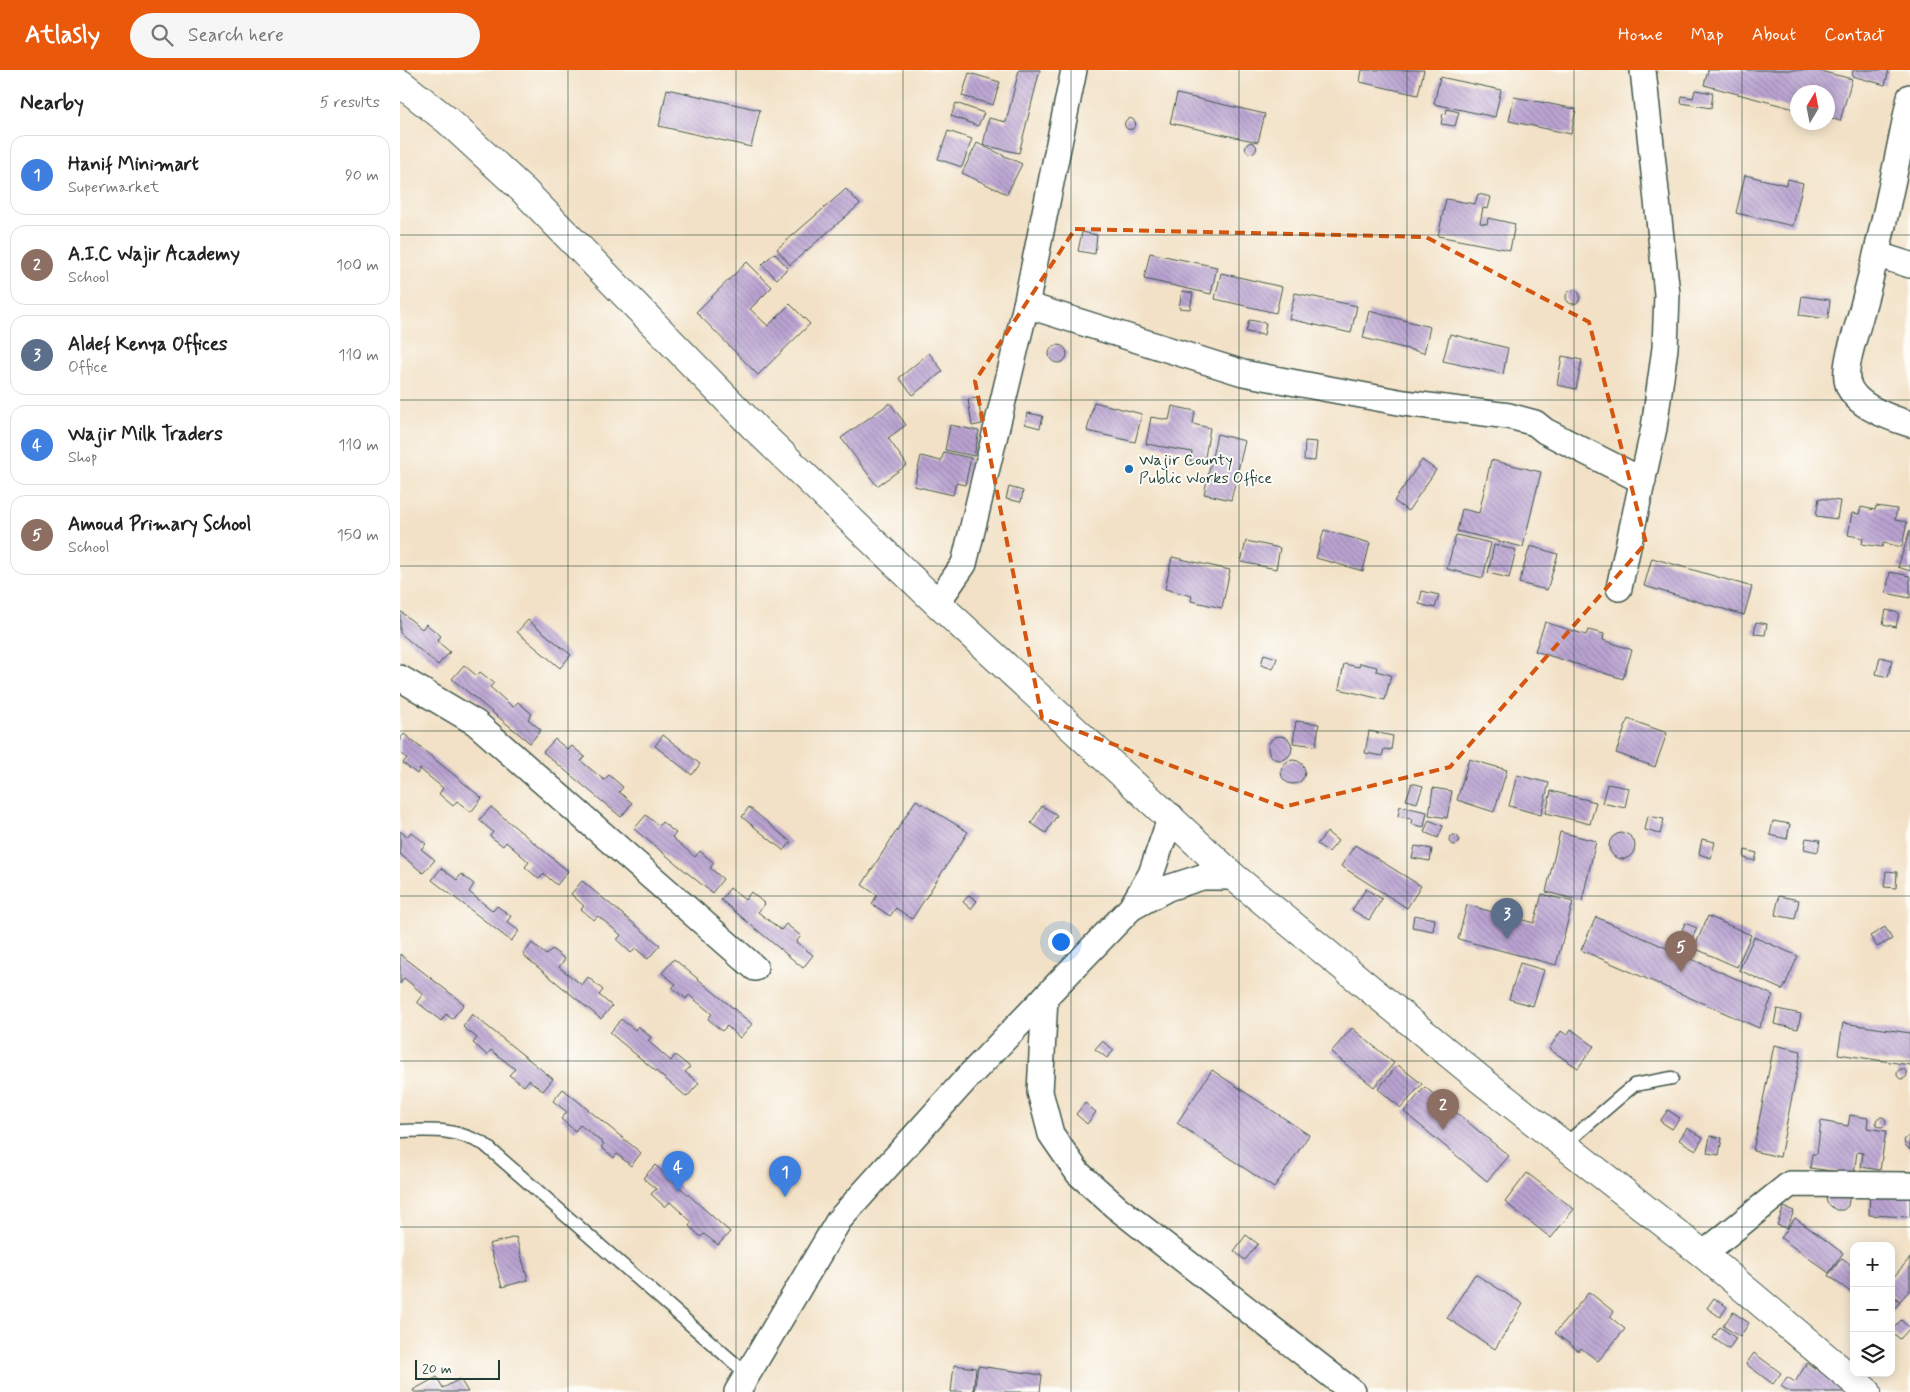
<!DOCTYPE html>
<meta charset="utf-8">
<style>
body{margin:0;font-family:Mynerve,sans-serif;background:#f6f6f6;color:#222}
.controls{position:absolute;right:15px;bottom:15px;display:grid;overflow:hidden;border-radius:10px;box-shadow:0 2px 12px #0003}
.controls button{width:45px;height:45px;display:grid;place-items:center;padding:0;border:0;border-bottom:1px solid #e0e0e0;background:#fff;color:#222;font:25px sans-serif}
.compass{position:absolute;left:1390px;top:15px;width:45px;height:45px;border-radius:50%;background:#fff;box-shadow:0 2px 12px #0003;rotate:10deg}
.scale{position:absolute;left:15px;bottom:12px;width:85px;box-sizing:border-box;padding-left:5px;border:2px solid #1f3d34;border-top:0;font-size:14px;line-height:18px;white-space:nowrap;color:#1f3d34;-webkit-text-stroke:4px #fdfcf7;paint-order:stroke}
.you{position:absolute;left:660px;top:871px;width:18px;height:18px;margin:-12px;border:4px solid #fff;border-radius:50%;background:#1a73e8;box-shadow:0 0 0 8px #1a73e833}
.badge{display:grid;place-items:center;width:32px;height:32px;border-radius:50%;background:#ea580c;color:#fff;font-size:16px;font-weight:700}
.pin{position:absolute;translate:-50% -41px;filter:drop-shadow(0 1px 2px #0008)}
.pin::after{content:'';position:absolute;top:26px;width:18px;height:15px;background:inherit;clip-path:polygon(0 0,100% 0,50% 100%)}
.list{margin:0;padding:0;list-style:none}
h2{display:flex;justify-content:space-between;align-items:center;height:65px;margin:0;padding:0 20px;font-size:21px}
h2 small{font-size:16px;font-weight:400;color:#767676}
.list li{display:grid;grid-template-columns:32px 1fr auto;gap:15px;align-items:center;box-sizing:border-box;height:80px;margin:0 10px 10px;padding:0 10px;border:1px solid #e0e0e0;border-radius:15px}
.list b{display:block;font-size:19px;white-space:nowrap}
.list p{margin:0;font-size:16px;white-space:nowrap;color:#767676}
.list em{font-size:16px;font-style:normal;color:#767676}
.icon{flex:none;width:28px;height:28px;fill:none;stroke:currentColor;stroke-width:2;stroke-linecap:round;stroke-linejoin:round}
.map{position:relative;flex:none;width:1510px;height:1322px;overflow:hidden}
header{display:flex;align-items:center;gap:30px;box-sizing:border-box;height:70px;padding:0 25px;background:#ea580c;color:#fff}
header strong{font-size:24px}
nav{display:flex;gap:28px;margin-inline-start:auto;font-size:18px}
.search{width:350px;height:45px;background:#f6f6f6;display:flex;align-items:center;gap:12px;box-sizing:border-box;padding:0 18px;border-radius:28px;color:#767676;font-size:19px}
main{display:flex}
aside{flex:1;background:#fff}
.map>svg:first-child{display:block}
.building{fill:url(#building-back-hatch)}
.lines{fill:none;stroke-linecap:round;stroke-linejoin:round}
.service-casing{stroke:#3f564a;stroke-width:15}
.minor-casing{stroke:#3f564a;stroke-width:28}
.tertiary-casing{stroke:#3f564a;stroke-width:30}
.service{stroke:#fff;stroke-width:12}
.minor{stroke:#fff;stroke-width:25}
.tertiary{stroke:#fff;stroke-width:28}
.marked{fill:none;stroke:#d45610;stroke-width:4;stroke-dasharray:10 6;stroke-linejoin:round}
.grid{fill:none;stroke:#1f3d34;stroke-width:1;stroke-opacity:0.55}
.poi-dot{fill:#1f6fb2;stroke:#fdfcf7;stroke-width:2}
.labels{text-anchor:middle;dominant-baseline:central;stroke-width:4;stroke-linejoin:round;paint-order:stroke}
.poi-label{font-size:16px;fill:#1f3d34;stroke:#fdfcf7;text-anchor:start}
</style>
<header>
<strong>Atlasly</strong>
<div class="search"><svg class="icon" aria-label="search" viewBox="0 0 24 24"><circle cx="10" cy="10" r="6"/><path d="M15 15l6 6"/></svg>Search here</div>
<nav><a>Home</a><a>Map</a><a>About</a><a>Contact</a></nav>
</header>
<main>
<aside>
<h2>Nearby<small>5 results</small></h2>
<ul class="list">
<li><span class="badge" style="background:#3f7fe0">1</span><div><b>Hanif Minimart</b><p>Supermarket</p></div><em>90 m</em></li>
<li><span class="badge" style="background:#8d6e63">2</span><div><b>A.I.C Wajir Academy</b><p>School</p></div><em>100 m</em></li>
<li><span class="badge" style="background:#5c6f8a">3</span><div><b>Aldef Kenya Offices</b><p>Office</p></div><em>110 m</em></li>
<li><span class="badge" style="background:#3f7fe0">4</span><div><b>Wajir Milk Traders</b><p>Shop</p></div><em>110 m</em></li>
<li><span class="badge" style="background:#8d6e63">5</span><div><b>Amoud Primary School</b><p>School</p></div><em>150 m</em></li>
</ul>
</aside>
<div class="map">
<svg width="1510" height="1322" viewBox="0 0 1510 1322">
<defs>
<pattern id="building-back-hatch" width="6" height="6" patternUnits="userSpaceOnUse" patternTransform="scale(1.25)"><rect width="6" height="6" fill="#baa3d2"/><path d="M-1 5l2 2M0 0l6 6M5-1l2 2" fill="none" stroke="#9786ab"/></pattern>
</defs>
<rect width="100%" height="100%" fill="#fdfcf7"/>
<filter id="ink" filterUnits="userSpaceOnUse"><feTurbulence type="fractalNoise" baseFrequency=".02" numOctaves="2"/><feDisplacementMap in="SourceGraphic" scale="10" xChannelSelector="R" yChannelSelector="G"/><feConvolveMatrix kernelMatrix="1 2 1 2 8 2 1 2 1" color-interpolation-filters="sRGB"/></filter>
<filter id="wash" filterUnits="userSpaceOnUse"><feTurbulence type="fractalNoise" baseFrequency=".0096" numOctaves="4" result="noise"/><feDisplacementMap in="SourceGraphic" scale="20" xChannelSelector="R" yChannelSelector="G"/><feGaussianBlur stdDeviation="1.12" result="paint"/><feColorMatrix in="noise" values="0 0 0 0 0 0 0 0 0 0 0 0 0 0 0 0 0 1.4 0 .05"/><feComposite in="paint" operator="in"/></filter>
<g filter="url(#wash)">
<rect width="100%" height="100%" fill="#f2e1c6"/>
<g id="blocks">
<g class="building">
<polygon points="619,0 640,0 619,83 583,75 589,48 606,52"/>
<polygon points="962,0 1024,0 1018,25 960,12"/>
<polygon points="1308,0 1416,0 1452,9 1440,51 1428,47 1428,22 1398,22 1398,40 1304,15"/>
<polygon points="1453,0 1489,0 1485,15 1452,6"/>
<polygon points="569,3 600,12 593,35 562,26"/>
<polygon points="1040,7 1101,20 1095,47 1034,34"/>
<polygon points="267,19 360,40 351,77 259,56"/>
<polygon points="1295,20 1313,23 1311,38 1281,33 1282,26 1293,28"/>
<polygon points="777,24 865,44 858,72 770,53"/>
<polygon points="1114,27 1176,39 1171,64 1109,51"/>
<polygon points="556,33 584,43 578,56 551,46"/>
<polygon points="1047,39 1059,42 1055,56 1041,54 1043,43 1046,44"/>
<circle cx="730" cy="54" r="5.5"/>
<polygon points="548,61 572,69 562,97 538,89"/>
<circle cx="851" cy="78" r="5.5"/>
<polygon points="577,73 622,94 607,124 562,103"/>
<polygon points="1345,105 1386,115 1388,109 1403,113 1393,156 1336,143"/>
<polygon points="446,119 460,134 390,195 377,179"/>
<polygon points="1078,124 1091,127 1088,139 1083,138 1080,153 1087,154 1088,148 1115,154 1110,180 1038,166 1046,129 1075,134"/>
<polygon points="682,162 697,165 695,184 678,181"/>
<polygon points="374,183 388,198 377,209 362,195"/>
<polygon points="750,183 817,197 811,224 744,209"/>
<polygon points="347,192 372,217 350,239 368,256 390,234 410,254 358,305 296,242"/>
<polygon points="821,203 882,217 876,243 815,229"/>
<circle cx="1173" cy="227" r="7"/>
<polygon points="782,221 793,223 790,239 779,238"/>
<polygon points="895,223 957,236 951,263 889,249"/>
<polygon points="1402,226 1430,230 1428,249 1399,245"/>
<polygon points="969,241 1030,257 1024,283 963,268"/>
<polygon points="849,250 866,253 864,265 846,262"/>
<polygon points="1050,264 1108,278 1103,304 1043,291"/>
<circle cx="658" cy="284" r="9"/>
<polygon points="529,283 543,301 513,325 499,308"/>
<polygon points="1162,286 1182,290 1176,319 1157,315"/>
<polygon points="578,328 582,354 572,356 568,329"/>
<polygon points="694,332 742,344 735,372 687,361"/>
<polygon points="490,333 506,355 488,368 507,395 477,416 441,368"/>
<polygon points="772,336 795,341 793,354 810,358 804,393 790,391 792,382 746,374 751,347 769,350"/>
<polygon points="628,343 643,346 640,358 625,354"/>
<polygon points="550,355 579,361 574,386 545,380"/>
<polygon points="817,364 845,371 831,430 804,424"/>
<polygon points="905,371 917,372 915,391 904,390"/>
<polygon points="544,382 571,388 565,415 556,413 553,425 514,416 521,386 541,391"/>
<polygon points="1022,390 1036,400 1008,441 994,431"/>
<polygon points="1091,390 1141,402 1123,477 1057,461 1062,439 1079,443"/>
<polygon points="609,417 623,421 621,432 606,429"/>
<polygon points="1419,428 1440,431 1437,449 1416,446"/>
<polygon points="1476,436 1497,439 1495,450 1507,452 1502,477 1483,473 1482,477 1462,474 1463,468 1448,465 1452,443 1459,444 1461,437 1475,440"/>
<polygon points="924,460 970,473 963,501 916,488"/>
<polygon points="1510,460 1510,501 1498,497"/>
<polygon points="1056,465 1091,473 1083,508 1047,499"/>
<polygon points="846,471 880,478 876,499 841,492"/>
<polygon points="1094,475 1116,480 1109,508 1088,503"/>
<polygon points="1130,476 1158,484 1147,520 1119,513"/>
<polygon points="772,487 830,500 822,538 791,531 792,526 765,519"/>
<polygon points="1252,488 1352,517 1344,545 1244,516"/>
<polygon points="1490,502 1510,506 1510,528 1486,523"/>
<polygon points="1022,521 1039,525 1035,538 1019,534"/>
<polygon points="1486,540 1499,543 1496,557 1483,554"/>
<polygon points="0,541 22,559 26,554 41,566 37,571 50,582 38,595 0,563"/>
<polygon points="128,550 171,585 160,598 117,562"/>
<polygon points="1145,552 1186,565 1188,560 1204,564 1203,570 1232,580 1223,609 1135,581"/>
<polygon points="1356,552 1367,554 1365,565 1354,564"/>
<polygon points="864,584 877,588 873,599 861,595"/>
<polygon points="1480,587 1492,590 1488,607 1476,604"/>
<polygon points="960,593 977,597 976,601 991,605 985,630 939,619 944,594 959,597"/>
<polygon points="64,595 77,606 80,602 94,613 90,617 113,637 118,632 132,644 128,649 141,660 130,673 52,609"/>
<polygon points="1228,649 1267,663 1255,697 1216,683"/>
<polygon points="896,651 919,654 916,676 893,673"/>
<polygon points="969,661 993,666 991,680 984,679 982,686 965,683"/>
<polygon points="4,664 82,728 71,742 57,731 53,736 39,724 43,718 20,699 17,704 3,693 7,688 0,683 0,669"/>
<polygon points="263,665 300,694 292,705 255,676"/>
<circle cx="880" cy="678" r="12"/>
<polygon points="155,669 168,680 172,676 185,687 181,691 204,710 209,705 223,717 219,722 232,733 221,747 143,682"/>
<polygon points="1069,689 1107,700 1094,742 1057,730"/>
<circle cx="893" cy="702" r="12"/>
<polygon points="1117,705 1149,713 1141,745 1109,736"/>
<polygon points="1012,713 1023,716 1017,733 1006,730"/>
<polygon points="1207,714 1229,718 1225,738 1202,733"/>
<polygon points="1033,718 1052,721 1047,748 1029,745"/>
<polygon points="1151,721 1196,732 1190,754 1146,743"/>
<polygon points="516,730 568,762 512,849 496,838 490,846 472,834 477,825 462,815"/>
<polygon points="642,736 657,745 646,763 631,753"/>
<polygon points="1000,736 1027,742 1024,757 1011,754 1012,749 998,746"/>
<polygon points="91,737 168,801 157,815 144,804 139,809 125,797 129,792 106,772 103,776 90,766 93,762 79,750"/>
<polygon points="349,737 391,772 384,781 342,747"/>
<polygon points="246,745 259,756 262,752 276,763 272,767 295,787 300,781 314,793 310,798 323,809 312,823 234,759"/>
<polygon points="1248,746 1264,749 1260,764 1245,760"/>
<polygon points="1029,750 1043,756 1038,768 1024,762"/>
<polygon points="1373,751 1390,754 1387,769 1370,765"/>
<polygon points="0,761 7,767 11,762 26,774 21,779 35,790 23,803 0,784"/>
<polygon points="927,762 938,771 929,782 917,774"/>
<polygon points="1160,762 1196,771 1182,831 1146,822"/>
<circle cx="1222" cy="776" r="13"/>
<circle cx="1054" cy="770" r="5"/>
<polygon points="1406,768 1420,770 1418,782 1404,779"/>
<polygon points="1302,769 1315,772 1311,788 1299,784"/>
<polygon points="955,775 1021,816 1007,838 941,796"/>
<polygon points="1015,776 1032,779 1030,791 1012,788"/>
<polygon points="1345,780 1357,783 1355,791 1344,788"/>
<polygon points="41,798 57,810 61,804 74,814 69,822 93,841 97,836 111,846 107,852 119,861 111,871 32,810"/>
<polygon points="1486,801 1497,802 1496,818 1484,817"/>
<polygon points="182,811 260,875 248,889 235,878 231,883 217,870 221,865 198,846 194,850 181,839 184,836 171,824"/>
<polygon points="330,818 345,830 351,822 365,834 358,842 381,860 386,854 401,866 396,872 413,885 403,898 321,830"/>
<polygon points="966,819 982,829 969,850 952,840"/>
<polygon points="1142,824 1173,832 1156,895 1058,869 1067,835 1134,853"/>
<polygon points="569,825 577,831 571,839 563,832"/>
<polygon points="1379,826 1399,830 1395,849 1375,845"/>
<polygon points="1014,845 1035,849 1033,861 1012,857"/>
<polygon points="1308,846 1351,865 1337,897 1294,878"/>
<polygon points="1196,847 1373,925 1359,958 1181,880"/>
<polygon points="1285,853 1297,858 1291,871 1280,865"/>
<polygon points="1485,857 1492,869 1477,877 1470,866"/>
<polygon points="1354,867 1398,886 1383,920 1339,900"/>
<polygon points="132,873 146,885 152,879 165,889 159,897 182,915 188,907 203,920 199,925 212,936 201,949 123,885"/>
<polygon points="0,884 64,934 52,949 46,944 41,951 17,932 23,924 4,908 0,914"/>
<polygon points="274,889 352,954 340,968 327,956 322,961 308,949 312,944 289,925 286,929 272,918 276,914 262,903"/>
<polygon points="1120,893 1144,900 1133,936 1109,929"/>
<polygon points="1377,939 1401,944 1398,959 1374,954"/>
<polygon points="72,944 153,1009 143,1021 129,1010 124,1016 109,1005 115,999 91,980 87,985 73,973 77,968 63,957"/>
<polygon points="221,949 235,960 238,956 251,967 248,971 271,991 275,985 290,997 285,1002 299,1013 287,1027 210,963"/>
<polygon points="1443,953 1510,963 1510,995 1438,984"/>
<polygon points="952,958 994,993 974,1017 931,982"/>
<polygon points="1171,959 1194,976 1178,998 1149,979 1161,961 1167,965"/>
<polygon points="702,971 714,980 707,988 695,979"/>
<polygon points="1374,975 1401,981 1380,1087 1353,1081"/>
<polygon points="998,995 1022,1014 1001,1038 978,1019"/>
<circle cx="1502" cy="1004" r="5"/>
<polygon points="812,1000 909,1065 874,1118 777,1053"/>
<polygon points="1025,1017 1109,1086 1087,1111 1004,1042"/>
<polygon points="163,1019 241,1083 231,1096 217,1084 214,1088 201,1077 204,1074 180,1055 175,1061 161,1049 167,1042 153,1031"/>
<polygon points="685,1033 696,1042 687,1054 676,1044"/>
<polygon points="1268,1040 1280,1048 1272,1059 1260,1051"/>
<polygon points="1450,1045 1468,1048 1467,1058 1486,1061 1480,1100 1461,1097 1463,1083 1457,1082 1454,1104 1410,1098 1412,1084 1417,1084 1421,1051 1448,1056"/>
<circle cx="1481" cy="1052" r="5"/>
<polygon points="1287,1058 1303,1068 1296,1080 1279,1070"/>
<polygon points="1510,1065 1510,1080 1505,1075 1504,1070"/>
<polygon points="1310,1066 1322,1068 1319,1085 1307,1083"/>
<polygon points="255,1095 330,1162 318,1175 304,1164 301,1167 289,1156 292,1152 270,1132 265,1137 251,1124 256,1119 243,1108"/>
<polygon points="1127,1103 1174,1139 1151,1168 1105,1132"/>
<polygon points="1470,1118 1510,1119 1510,1147 1469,1145"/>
<polygon points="1450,1124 1448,1136 1443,1140 1436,1140 1427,1133 1426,1127"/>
<polygon points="1384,1137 1394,1141 1387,1158 1377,1155"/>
<polygon points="1395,1148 1443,1183 1429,1203 1381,1168"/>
<polygon points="846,1165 858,1174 845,1190 834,1181"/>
<polygon points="116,1167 128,1210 102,1217 89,1174"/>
<polygon points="1442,1188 1454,1197 1454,1225 1428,1205"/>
<polygon points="1510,1188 1510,1220 1500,1231 1491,1224 1491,1210"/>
<polygon points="1075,1204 1123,1234 1095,1279 1047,1248"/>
<polygon points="1189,1222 1214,1242 1210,1247 1225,1259 1198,1291 1181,1278 1179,1281 1155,1263"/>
<polygon points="1491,1226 1500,1232 1491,1243"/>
<polygon points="1314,1228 1327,1237 1320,1247 1307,1238"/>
<polygon points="1333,1242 1349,1253 1340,1267 1323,1256"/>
<polygon points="1501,1250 1510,1258 1500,1269 1491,1261"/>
<polygon points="1320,1257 1336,1268 1329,1279 1313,1268"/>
<polygon points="1354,1283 1381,1303 1373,1314 1346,1294"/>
<polygon points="1407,1293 1451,1322 1390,1322 1381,1316 1387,1307 1395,1312"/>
<polygon points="554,1295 576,1298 573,1322 551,1322"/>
<polygon points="578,1296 642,1305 640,1322 574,1322"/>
<polygon points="37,1307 43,1318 60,1309 68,1322 14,1322 13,1320"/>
</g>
</g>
</g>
<g filter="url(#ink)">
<use href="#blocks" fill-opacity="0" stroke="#3f564a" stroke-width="1"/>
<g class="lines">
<defs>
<g id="service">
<path d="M 0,1061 C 35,1060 51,1058 84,1074 L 348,1305"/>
<polyline points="1164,1075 1234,1015 1272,1008"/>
</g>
<g id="minor">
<path d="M 1510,27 C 1494,105 1479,181 1457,258 C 1453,272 1443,299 1448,314 C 1455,336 1490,348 1510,354"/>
<polyline points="1478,185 1510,195"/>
<polyline points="626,235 843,303 1004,333 1109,346 1135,353 1145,361 1243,411"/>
<polyline points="1219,518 1254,358 1265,278 1267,224 1243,0"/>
<polyline points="537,533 564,494 626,235 674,0"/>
<polyline points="0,608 76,653 355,898"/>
<polyline points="731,838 768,818 802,807 834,807"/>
<polyline points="645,927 640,1022 651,1064 678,1103 716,1137 953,1322"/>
<polyline points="1303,1184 1390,1114 1510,1115"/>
<polyline points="337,1322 439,1150 566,1009 731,838 751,804 771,746"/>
</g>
<polyline id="tertiary" points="0,13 47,50 124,121 355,358 537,533 834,807 1081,1010 1303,1184 1467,1322"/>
</defs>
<use href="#service" class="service-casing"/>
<use href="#minor" class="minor-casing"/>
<use href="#tertiary" class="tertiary-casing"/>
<use href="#service" class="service"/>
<use href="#minor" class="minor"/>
<use href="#tertiary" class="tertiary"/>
</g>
</g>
<path class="marked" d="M 675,159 L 1026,167 L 1189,252 L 1246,473 L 1050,697 L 883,737 L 642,648 L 575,311 Z"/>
<path class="grid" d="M 168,0 L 168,1322M 336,0 L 336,1322M 503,0 L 503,1322M 671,0 L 671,1322M 839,0 L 839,1322M 1007,0 L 1007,1322M 1174,0 L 1174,1322M 1342,0 L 1342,1322M 0,165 L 1510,165M 0,330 L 1510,330M 0,496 L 1510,496M 0,661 L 1510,661M 0,826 L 1510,826M 0,991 L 1510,991M 0,1157 L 1510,1157"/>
<circle class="poi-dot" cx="729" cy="399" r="5"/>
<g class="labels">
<g class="poi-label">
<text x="739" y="390">Wajir County<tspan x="739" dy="18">Public Works Office</tspan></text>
</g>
</g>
</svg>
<div class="controls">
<button>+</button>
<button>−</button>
<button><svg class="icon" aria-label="layers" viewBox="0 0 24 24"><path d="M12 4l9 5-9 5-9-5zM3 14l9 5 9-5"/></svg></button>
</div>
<svg class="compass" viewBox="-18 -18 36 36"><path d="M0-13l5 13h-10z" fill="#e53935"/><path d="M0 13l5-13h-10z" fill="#767676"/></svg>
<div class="scale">20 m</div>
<div class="you"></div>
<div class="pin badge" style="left:385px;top:1127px;background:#3f7fe0">1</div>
<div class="pin badge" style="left:1043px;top:1060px;background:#8d6e63">2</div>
<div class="pin badge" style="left:1107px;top:869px;background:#5c6f8a">3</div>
<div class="pin badge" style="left:278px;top:1122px;background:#3f7fe0">4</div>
<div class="pin badge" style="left:1281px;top:902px;background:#8d6e63">5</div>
</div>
</main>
